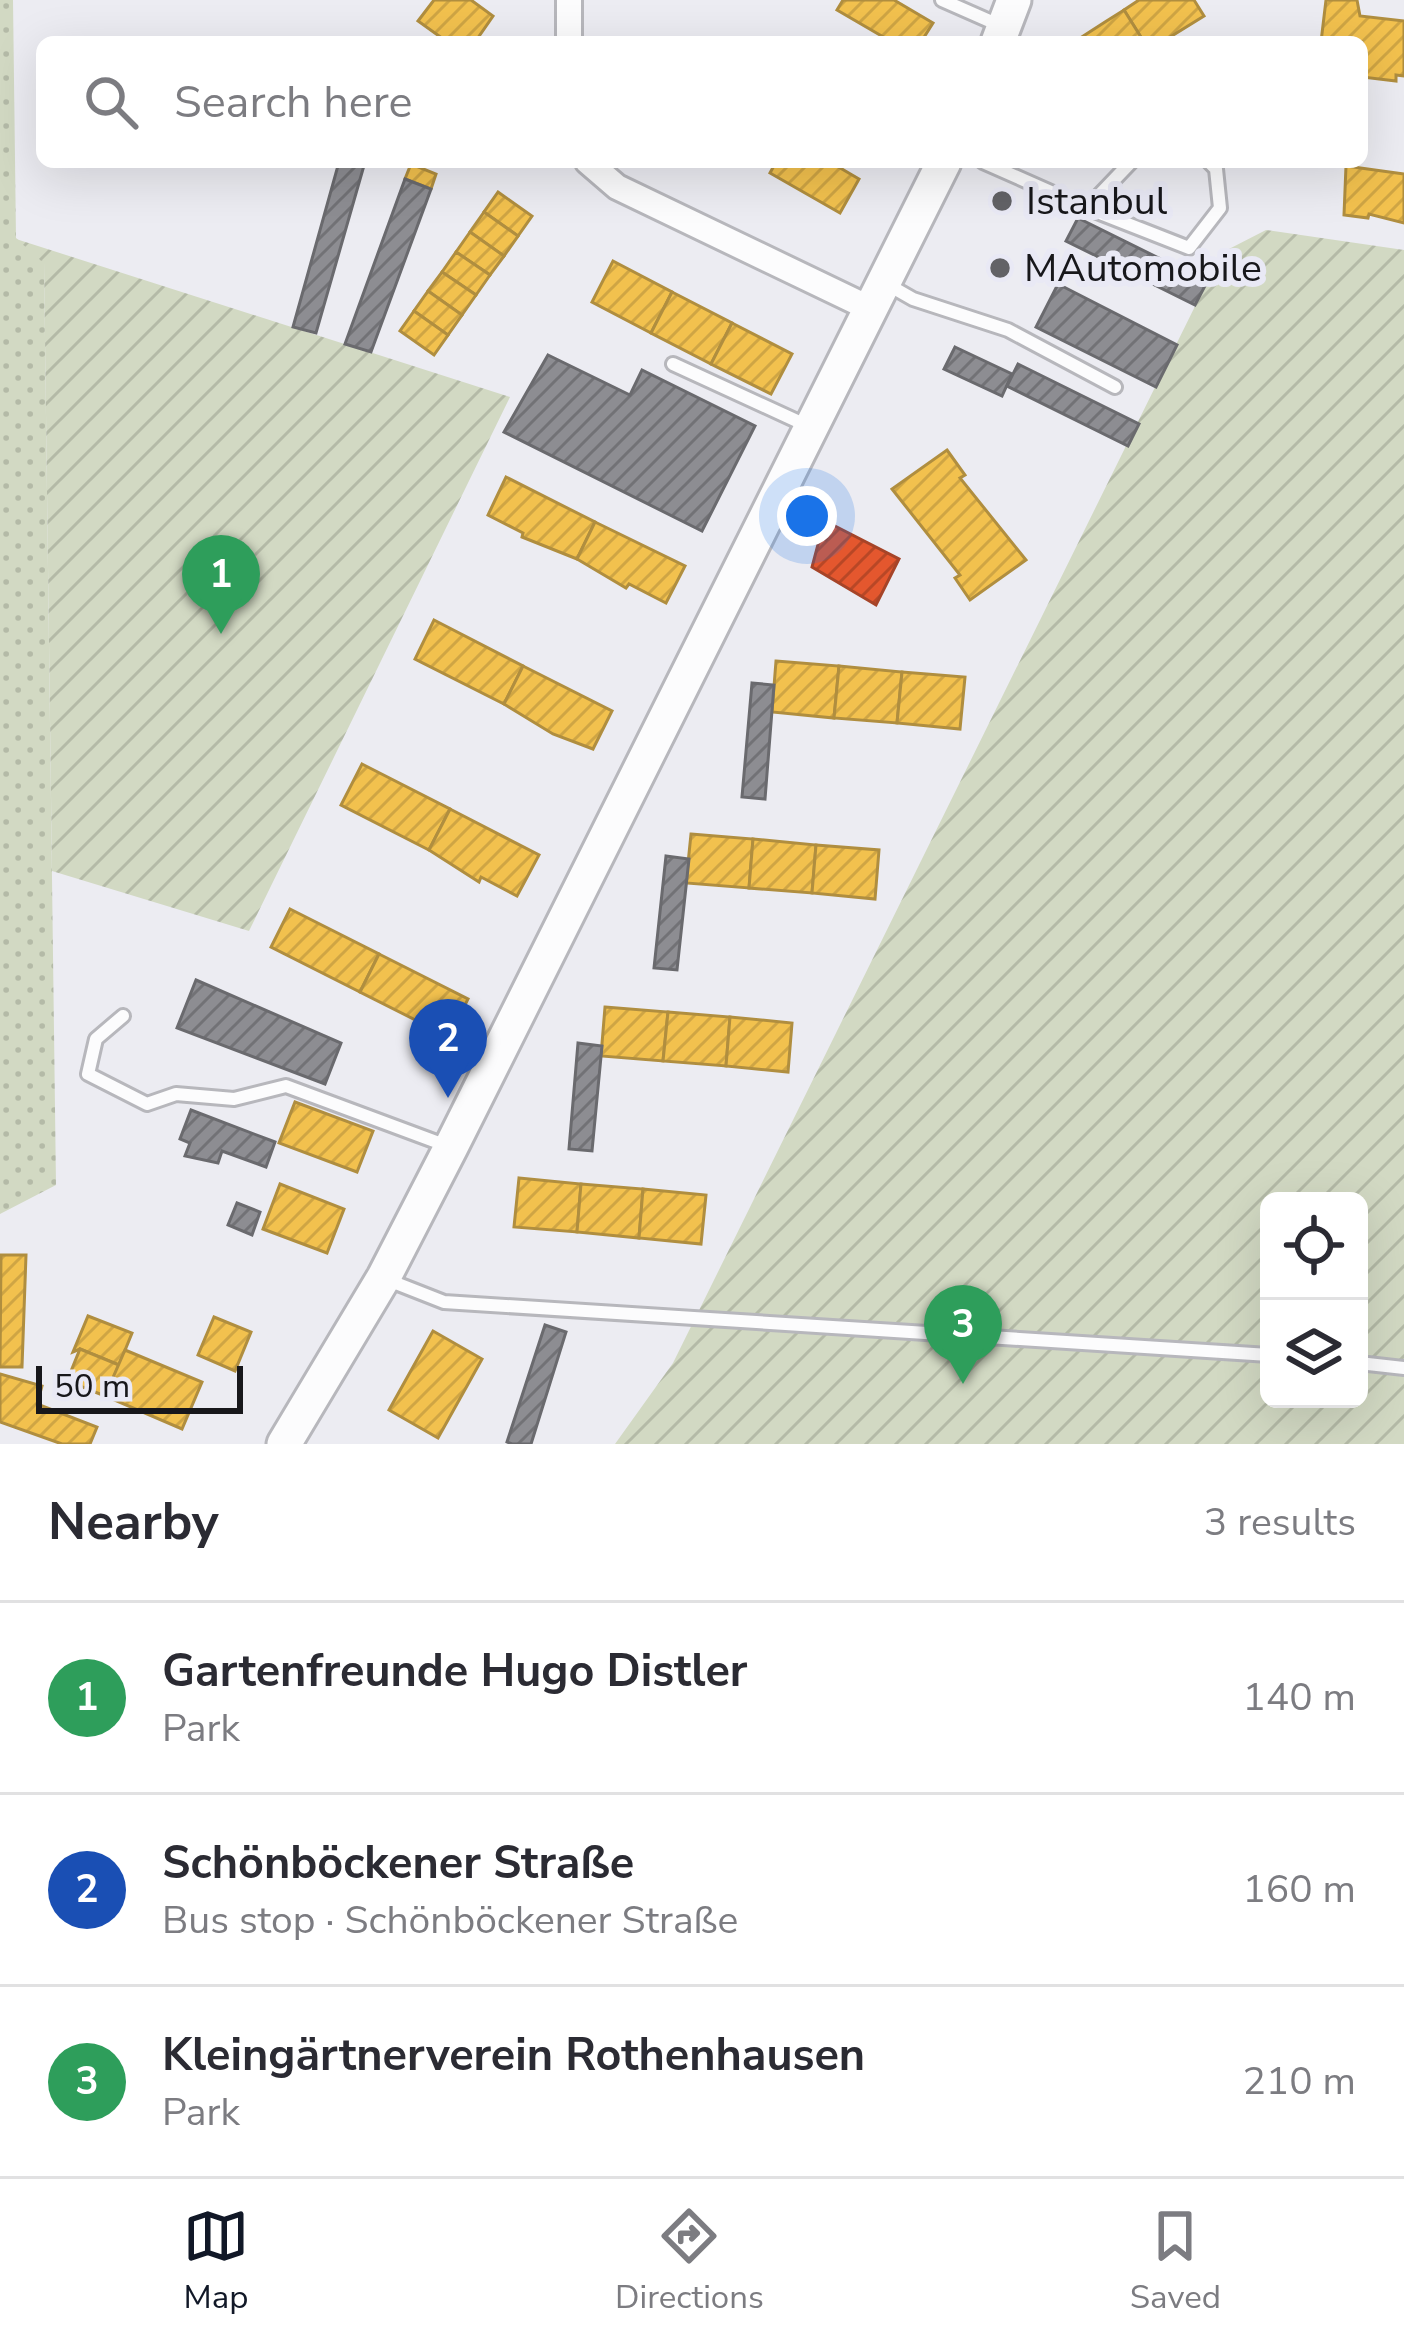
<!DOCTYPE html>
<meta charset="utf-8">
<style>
body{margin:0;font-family:"Nunito Sans",sans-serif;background:#f7f7f7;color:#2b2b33}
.controls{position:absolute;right:36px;bottom:36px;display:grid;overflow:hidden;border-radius:18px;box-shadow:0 12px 48px #0002}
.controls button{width:108px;height:108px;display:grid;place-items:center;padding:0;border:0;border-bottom:3px solid #e1e1e2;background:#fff;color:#2b2b33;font:60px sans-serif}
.scale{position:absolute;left:36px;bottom:30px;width:207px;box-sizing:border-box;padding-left:12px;border:6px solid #17171b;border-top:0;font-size:33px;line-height:42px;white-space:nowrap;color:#17171b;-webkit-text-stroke:9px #e9e9f5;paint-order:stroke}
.you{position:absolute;left:807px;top:516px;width:42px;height:42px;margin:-30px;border:9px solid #fff;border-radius:50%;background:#1a73e8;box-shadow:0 0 0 18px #1a73e833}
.badge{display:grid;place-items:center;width:78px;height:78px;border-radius:50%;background:#111827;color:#fff;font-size:39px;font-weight:700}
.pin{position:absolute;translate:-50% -99px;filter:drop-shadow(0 3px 6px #0008)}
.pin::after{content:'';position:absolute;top:63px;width:42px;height:36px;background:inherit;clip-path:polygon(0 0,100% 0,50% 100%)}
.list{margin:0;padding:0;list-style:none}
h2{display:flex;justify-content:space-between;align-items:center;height:156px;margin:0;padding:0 48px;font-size:51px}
h2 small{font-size:39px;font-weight:400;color:#7c7c81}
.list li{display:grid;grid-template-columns:78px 1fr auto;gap:36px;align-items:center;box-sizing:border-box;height:192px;padding:0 48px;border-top:3px solid #e1e1e2}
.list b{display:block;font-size:45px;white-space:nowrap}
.list p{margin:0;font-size:39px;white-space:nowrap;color:#7c7c81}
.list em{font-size:39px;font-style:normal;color:#7c7c81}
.icon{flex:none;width:66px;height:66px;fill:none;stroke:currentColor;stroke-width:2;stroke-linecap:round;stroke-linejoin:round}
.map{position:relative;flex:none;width:1404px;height:1444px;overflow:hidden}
.search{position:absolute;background:#fff;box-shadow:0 12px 48px #0002;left:36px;right:36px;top:36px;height:132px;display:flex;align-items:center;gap:30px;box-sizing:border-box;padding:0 42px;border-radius:18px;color:#7c7c81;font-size:45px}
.sheet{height:732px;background:#fff}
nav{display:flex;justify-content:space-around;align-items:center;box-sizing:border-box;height:168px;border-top:3px solid #e1e1e2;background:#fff;font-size:33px;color:#7c7c81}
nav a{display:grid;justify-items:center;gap:6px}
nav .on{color:#111827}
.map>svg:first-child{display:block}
.grass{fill:url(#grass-dots)}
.garden{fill:url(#garden-furrows);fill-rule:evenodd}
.homes{fill:url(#homes-hatch);stroke:#b08e3f;stroke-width:3}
.shops{fill:url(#shops-hatch);stroke:#a64428;stroke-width:3}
.industry{fill:url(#industry-hatch);stroke:#6a6a6e;stroke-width:3}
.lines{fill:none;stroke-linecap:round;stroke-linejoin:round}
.lane-casing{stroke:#b7b7bc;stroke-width:18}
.street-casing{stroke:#b7b7bc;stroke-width:30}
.secondary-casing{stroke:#b7b7bc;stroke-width:39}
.lane{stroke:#fcfcfd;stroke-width:12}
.street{stroke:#fcfcfd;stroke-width:24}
.secondary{stroke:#fcfcfd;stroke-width:33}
.poi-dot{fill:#626266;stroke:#e9e9f5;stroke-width:4.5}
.labels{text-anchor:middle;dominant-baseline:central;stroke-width:12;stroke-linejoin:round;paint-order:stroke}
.poi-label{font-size:39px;fill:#17171b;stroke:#e9e9f5;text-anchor:start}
</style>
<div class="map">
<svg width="1404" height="1444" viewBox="0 0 1404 1444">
<defs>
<pattern id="grass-dots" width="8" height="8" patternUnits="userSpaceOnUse" patternTransform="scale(3)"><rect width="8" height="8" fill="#d2d9c3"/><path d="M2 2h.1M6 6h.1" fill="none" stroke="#b4baa7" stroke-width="1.8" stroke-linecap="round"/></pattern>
<pattern id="garden-furrows" width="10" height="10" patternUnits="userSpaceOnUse" patternTransform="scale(3)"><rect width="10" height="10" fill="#d2d9c3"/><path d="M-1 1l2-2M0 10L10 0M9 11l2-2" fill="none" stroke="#b4baa7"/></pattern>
<pattern id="homes-hatch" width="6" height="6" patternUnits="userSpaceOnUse" patternTransform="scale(3)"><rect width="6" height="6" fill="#f2c14e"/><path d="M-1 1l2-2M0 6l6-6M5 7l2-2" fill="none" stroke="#cfa544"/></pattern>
<pattern id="shops-hatch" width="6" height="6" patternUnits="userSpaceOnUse" patternTransform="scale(3)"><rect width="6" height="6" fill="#e4572e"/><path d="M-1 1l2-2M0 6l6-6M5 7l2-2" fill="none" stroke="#b84726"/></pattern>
<pattern id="industry-hatch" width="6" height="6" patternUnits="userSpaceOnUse" patternTransform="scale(3)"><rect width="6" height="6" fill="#8d8d92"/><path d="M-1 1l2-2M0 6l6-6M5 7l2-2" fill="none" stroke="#727276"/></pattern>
</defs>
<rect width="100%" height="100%" fill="#ececf2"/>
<polygon class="grass" points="0,0 13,0 16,238 44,261 56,1185 0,1214"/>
<g class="garden">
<path d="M 1266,230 L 1404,250 L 1404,1444 L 615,1444 L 673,1363 L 1207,282 L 1227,250 ZM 1269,1201 L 1359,1201 L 1359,1399 L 1269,1399 Z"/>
<polygon points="16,239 510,397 249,931 52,871 44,262"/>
</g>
<g class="homes">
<polygon points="434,0 471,0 493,16 475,42 446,41 418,21"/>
<polygon points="843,0 894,0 933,23 921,42 892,42 837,10"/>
<polygon points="1139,0 1194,0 1204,16 1162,42 1144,42 1124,10"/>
<polygon points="1326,0 1357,0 1360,16 1404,21 1404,76 1396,75 1396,81 1362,77 1362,42 1321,42"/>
<polygon points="1124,10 1144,42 1074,42 1105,22"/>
<polygon points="776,162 830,162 859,179 840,213 770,173"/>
<polygon points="411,164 436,174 431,189 405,179"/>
<polygon points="1346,166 1404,174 1404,223 1369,214 1368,218 1344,215"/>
<polygon points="498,192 532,216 518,236 484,212"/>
<polygon points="484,212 518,236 504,256 470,232"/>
<polygon points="470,232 504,256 490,275 456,252"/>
<polygon points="456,252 490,275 476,295 442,272"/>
<polygon points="613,261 672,292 651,333 592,302"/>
<polygon points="442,272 476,295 462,315 428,291"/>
<polygon points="428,291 462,315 448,335 414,311"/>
<polygon points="672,292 732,323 711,364 651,333"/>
<polygon points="414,311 448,335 434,355 400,331"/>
<polygon points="732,323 792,354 771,394 711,364"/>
<polygon points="947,450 965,475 960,478 1026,560 970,600 955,578 960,575 892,489"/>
<polygon points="506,477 595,522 577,559 522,537 523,533 488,515"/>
<polygon points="595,522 685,566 666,603 629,584 626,588 577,559"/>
<polygon points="434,620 523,666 504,704 415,659"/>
<polygon points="776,661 839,666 834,718 772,712"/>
<polygon points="523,666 612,711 593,749 553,734 504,704"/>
<polygon points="839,666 902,672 897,723 834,718"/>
<polygon points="902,672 965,677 960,729 897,723"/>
<polygon points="362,764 450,809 429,850 341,805"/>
<polygon points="450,809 539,855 517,896 481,877 479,882 429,850"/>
<polygon points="691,834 753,839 749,888 686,883"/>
<polygon points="753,839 816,845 812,893 749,888"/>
<polygon points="816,845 879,850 875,899 812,893"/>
<polygon points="290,909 379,954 360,992 271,947"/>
<polygon points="379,954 468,999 449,1037 360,992"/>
<polygon points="605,1007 668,1012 663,1061 601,1056"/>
<polygon points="668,1012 730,1017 726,1066 663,1061"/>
<polygon points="730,1017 792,1023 788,1072 726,1066"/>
<polygon points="295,1102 373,1131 357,1172 279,1143"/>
<polygon points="519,1178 581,1184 577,1232 514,1227"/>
<polygon points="280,1184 344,1209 327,1253 263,1229"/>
<polygon points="581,1184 643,1189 639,1238 577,1232"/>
<polygon points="643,1189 706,1195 701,1244 639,1238"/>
<polygon points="1,1255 26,1255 22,1367 0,1367"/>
<polygon points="88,1316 132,1333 119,1365 80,1349 73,1352"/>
<polygon points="214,1317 251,1332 235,1371 198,1355"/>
<polygon points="433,1331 482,1359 438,1438 389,1410"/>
<polygon points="80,1349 119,1365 105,1396 67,1381"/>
<polygon points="125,1350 202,1382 182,1429 105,1396"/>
<polygon points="0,1374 42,1386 37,1404 97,1427 90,1444 62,1444 0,1422"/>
</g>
<polygon class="shops" points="833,525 899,559 876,605 812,567 820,537 826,540"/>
<g class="industry">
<polygon points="339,162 365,162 316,333 293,327"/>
<polygon points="405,179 431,189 371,352 345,344"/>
<polygon points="1078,218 1207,282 1195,305 1066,241"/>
<polygon points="1058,284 1177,345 1156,387 1036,327"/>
<polygon points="955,347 1012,374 1002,396 944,369"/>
<polygon points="548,355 630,395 642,370 755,426 702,531 504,432"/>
<polygon points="1018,364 1139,424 1128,446 1007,386"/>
<polygon points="752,683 774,685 765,799 742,797"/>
<polygon points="666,856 689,859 677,970 654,968"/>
<polygon points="196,980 341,1043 325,1084 177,1028"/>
<polygon points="578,1043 602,1046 592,1151 569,1149"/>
<polygon points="191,1110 275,1142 266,1167 222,1151 218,1163 185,1156 190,1143 180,1139"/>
<polygon points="237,1203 260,1212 252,1235 228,1225"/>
<polygon points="545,1325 566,1332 531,1444 512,1444 507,1442"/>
</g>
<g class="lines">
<defs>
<g id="lane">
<polyline points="942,0 1001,26"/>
<polyline points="983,162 1087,208"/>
<polyline points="1131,162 1087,208 1189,248 1220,208 1216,169 1209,162"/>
<polyline points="885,283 913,299 1008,330 1115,387"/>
<polyline points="673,364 810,427"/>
<polyline points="123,1016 96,1039 88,1074 147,1104 176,1094 234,1099 286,1086 450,1147"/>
<polyline points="388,1280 444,1302 1269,1355"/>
<polyline points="1359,1363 1404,1368"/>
</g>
<g id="street">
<polyline points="569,42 569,0"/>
<polyline points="588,162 617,187 871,309"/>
</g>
<g id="secondary">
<polyline points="998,42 1014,0"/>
<polyline points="284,1444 384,1277 451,1147 944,162"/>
</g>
</defs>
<use href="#lane" class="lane-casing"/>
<use href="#street" class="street-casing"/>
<use href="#secondary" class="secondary-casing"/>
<use href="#lane" class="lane"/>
<use href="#street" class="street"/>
<use href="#secondary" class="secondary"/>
</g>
<g class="poi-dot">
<circle cx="1002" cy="201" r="12"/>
<circle cx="1000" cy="268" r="12"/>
</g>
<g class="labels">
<g class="poi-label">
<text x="1026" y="201">Istanbul</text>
<text x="1024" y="268">MAutomobile</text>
</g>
</g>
</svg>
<div class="controls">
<button><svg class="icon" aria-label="locate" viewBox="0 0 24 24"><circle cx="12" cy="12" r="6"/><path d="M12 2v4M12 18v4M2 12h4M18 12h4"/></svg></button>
<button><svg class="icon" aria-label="layers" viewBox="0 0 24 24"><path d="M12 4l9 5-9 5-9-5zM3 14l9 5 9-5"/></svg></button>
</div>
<div class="scale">50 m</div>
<div class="you"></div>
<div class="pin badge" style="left:221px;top:634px;background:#2e9e5b">1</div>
<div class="pin badge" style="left:448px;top:1098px;background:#1a4fb4">2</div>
<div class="pin badge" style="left:963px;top:1384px;background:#2e9e5b">3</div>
<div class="search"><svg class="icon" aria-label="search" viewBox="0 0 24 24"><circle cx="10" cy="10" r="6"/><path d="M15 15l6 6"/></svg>Search here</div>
</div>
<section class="sheet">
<h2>Nearby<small>3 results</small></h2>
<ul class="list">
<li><span class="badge" style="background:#2e9e5b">1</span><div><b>Gartenfreunde Hugo Distler</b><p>Park</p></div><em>140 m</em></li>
<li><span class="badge" style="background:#1a4fb4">2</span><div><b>Schönböckener Straße</b><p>Bus stop · Schönböckener Straße</p></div><em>160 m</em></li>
<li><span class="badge" style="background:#2e9e5b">3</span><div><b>Kleingärtnerverein Rothenhausen</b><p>Park</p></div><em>210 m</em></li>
</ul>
</section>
<nav>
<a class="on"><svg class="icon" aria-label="map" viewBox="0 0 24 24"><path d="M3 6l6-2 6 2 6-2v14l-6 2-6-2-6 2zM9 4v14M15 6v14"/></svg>Map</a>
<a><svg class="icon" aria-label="directions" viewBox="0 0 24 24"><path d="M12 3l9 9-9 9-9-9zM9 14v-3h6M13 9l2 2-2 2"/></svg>Directions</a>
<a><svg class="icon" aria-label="saved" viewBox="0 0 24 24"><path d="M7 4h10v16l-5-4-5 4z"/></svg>Saved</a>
</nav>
